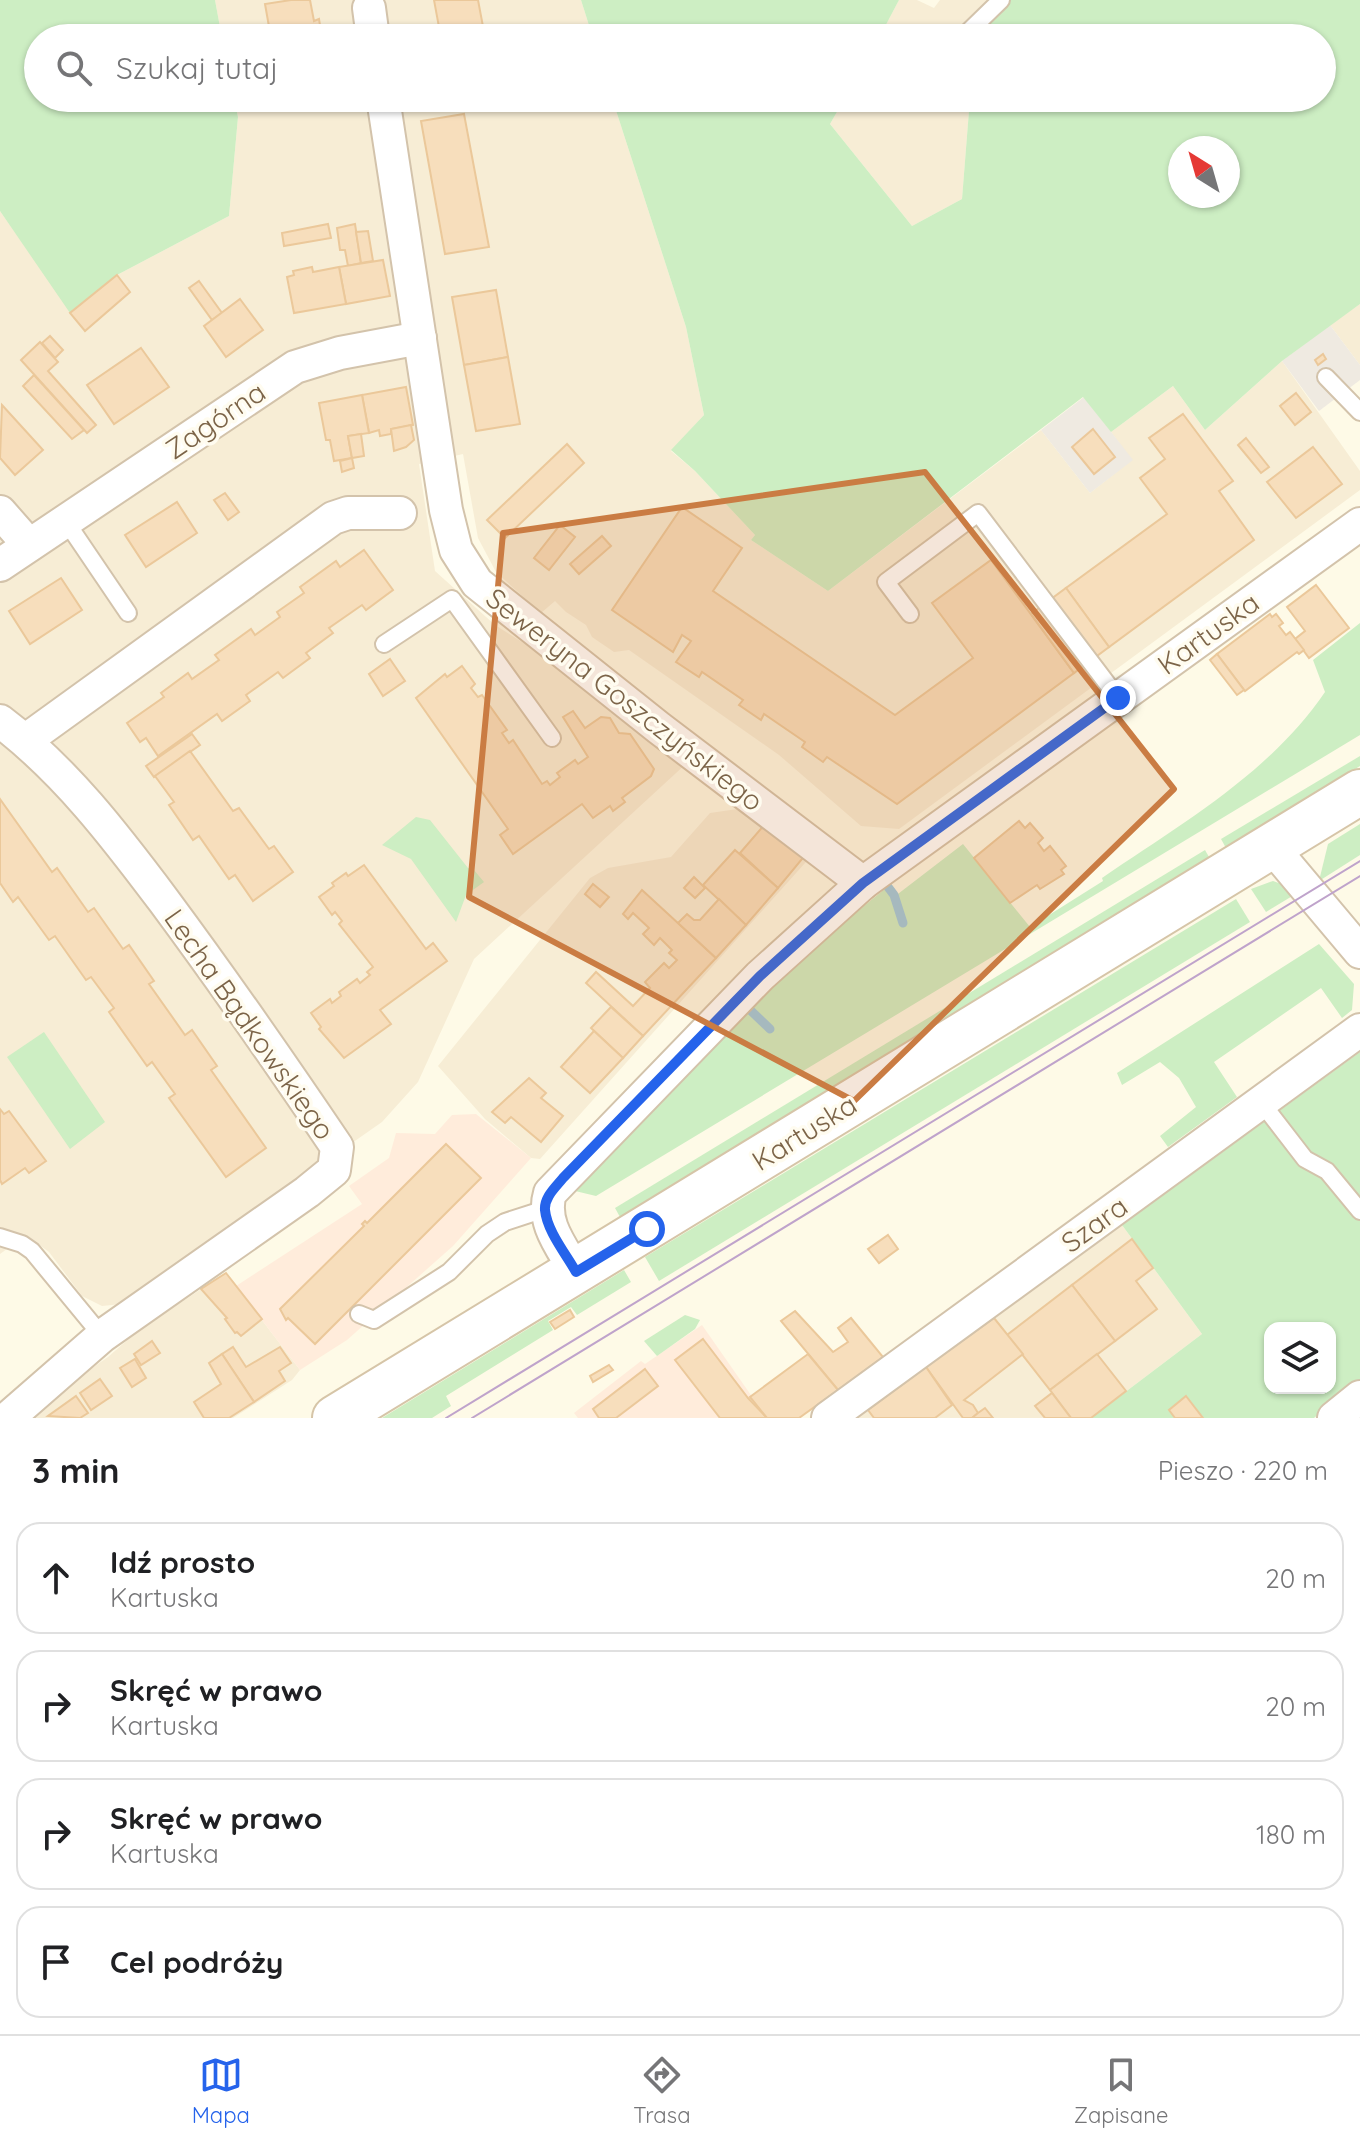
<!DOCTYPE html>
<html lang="pl">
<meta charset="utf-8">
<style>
body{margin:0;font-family:Quicksand,sans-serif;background:#f6f6f6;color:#202124}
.controls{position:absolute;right:24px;bottom:24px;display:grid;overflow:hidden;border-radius:16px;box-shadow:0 2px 6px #0004}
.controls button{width:72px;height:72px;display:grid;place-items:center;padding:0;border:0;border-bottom:2px solid #e0e0e0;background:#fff;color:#202124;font:40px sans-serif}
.compass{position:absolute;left:1168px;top:136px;width:72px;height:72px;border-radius:50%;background:#fff;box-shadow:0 2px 6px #0004;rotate:323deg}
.stop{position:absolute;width:24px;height:24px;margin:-18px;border:6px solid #2563eb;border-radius:50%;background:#fff}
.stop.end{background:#2563eb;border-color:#fff;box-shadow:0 2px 8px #0008}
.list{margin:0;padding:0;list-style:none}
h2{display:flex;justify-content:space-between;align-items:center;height:104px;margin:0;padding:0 32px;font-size:34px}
h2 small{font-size:26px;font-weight:400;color:#757577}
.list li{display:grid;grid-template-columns:52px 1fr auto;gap:24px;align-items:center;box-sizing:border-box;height:112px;margin:0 16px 16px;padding:0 16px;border:2px solid #e0e0e0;border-radius:24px}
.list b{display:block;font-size:30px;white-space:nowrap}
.list p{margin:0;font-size:26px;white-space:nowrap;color:#757577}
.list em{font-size:26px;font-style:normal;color:#757577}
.icon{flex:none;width:44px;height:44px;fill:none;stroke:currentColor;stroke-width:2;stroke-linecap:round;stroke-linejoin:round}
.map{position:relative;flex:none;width:1360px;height:1418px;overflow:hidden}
.search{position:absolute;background:#fff;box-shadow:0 2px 6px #0004;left:24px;right:24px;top:24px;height:88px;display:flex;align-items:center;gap:20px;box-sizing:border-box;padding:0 28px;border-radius:44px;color:#757577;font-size:30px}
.sheet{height:616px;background:#fff}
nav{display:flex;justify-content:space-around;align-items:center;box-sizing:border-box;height:112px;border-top:2px solid #e0e0e0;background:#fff;font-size:22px;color:#757577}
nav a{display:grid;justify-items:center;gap:4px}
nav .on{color:#2563eb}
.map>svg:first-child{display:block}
.residential{fill:#f7edd5}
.commercial{fill:#ffecdb}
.industrial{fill:#efeae1}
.green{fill:#cdeec3;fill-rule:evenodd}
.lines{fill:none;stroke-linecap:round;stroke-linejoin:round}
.stream{stroke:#9ec9de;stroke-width:9}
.building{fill:#f7debc;stroke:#ebc89a;stroke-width:2}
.lane-casing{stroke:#d3c3ab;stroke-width:20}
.street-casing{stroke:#d3c3ab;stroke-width:36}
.secondary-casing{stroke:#d6c5a8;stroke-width:48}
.lane{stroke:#fff;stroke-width:16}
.street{stroke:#fff;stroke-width:32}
.secondary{stroke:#fff;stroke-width:44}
.tram{stroke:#bfa3cb;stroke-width:2}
.route{stroke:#2563eb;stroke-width:10}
.marked{fill:#ca7c43;fill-opacity:0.2;stroke:#ca7c43;stroke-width:6;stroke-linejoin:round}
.labels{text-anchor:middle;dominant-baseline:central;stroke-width:7;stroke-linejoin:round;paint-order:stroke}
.street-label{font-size:28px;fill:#7c6448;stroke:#fffcf0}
</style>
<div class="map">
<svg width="1360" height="1418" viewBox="0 0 1360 1418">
<rect width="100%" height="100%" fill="#fefae7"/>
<g class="residential">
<polygon points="215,0 581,0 593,38 222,38"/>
<polygon points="899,0 917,0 934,8 940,0 1009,0 975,33 975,38 879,38"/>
<polygon points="234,98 612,98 686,327 704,415 671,451 695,471 755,535 751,540 828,591 1041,430 1090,493 1132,460 1111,432 1173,386 1205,430 1282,361 1360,471 1360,490 899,829 861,826 779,755 629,650 614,652 592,637 586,625 566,612 555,601 541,613 496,572 478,538 463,454 419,464 435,571 495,625 584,681 688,762 474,959 418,1082 382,1122 122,1304 102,1306 82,1296 49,1252 26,1235 0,1254 0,211 71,312 117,275 229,216 238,117"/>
<polygon points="845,98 970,98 962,199 912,226 830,124"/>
<polygon points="1360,304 1360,365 1330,325"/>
<polygon points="751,807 814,853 540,1159 531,1158 485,1119 438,1066 590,878 608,868 671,857 710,813"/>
<polygon points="1122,1225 1202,1334 1091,1418 857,1418"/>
<polygon points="226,1273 300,1370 292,1380 233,1418 33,1418 59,1391 108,1357 140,1329"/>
</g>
<g class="commercial">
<polygon points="476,1114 531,1158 453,1246 347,1340 300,1370 236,1286 362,1204 349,1186 389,1158 396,1133 435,1134 452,1115"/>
<polygon points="702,1325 767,1418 578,1418 574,1413 641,1361 645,1364"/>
</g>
<g class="industrial">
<polygon points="1330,325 1360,365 1360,380 1319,411 1282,361"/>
<polygon points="1084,397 1133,460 1090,493 1041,430"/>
</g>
<g class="green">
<polygon points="0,0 215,0 222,38 38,38 38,98 234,98 238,117 229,216 117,275 70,313 0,211"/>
<polygon points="581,0 899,0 879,38 593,38"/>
<path d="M 1009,0 L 1360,0 L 1360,304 L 1282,361 L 1205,430 L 1173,386 L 1111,432 L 1083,397 L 828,591 L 751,540 L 755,535 L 695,471 L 671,450 L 704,415 L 686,327 L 612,98 L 845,98 L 830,124 L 912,226 L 962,199 L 970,98 L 1322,98 L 1322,38 L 975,38 L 975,33 ZM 1180,148 L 1228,148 L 1228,196 L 1180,196 Z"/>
<path d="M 1360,623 L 1360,735 L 596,1196 L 571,1190 L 782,973 L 886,888 L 894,897 L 963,844 L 1030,927 L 1103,881 L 1102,878 C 1182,823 1269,774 1325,692 L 1313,660 Z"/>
<polygon points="1360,756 1360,766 1226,848 1221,839"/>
<polygon points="416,817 430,820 468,868 474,870 484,882 466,895 456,922 411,859 382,845"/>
<polygon points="1360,824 1360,855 1319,881 1328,844"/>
<polygon points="1205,850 1209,857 620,1217 615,1208"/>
<polygon points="1273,881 1287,886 1294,895 1266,912 1251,889"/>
<polygon points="1236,899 1250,922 659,1281 645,1257"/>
<polygon points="1319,944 1354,984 1352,1010 1342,1018 1321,988 1214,1062 1237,1097 1168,1147 1160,1136 1196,1107 1179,1078 1160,1062 1122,1085 1117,1073"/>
<polygon points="44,1032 105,1122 70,1149 7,1057"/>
<path d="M 1360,1052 L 1360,1379 L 1314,1418 L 1091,1418 L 1202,1334 L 1122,1225 ZM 1270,1328 L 1330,1328 L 1330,1388 L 1270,1388 Z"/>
<polygon points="624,1270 631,1282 577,1315 571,1307 548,1321 553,1330 446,1396 451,1406 432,1418 382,1418"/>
<polygon points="685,1315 700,1320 695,1329 657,1356 644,1341"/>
</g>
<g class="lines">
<g class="stream">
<polyline points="888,887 894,895 903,923"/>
<polyline points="747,1007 770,1029"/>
</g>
</g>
<g class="building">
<polygon points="291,0 310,0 314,21 319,19 322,38 271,38 265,4"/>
<polygon points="434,0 478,0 485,37 441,38"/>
<polygon points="464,114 489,247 445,254 421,121"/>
<polygon points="328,224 331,238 284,246 282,233"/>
<polygon points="355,224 361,263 348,266 345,250 340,250 337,228"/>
<polygon points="368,231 373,261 361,263 356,232"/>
<polygon points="383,260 390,296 346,304 339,267"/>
<polygon points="312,267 313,272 339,267 346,304 294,313 287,277 294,275 293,271"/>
<polygon points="117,275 130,292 85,331 70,313"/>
<polygon points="199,281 222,313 212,320 189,288"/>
<polygon points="496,290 508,357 464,365 452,297"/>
<polygon points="240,299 263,330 226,357 204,326"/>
<polygon points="50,336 63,350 55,358 42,343"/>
<polygon points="40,342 58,362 48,371 96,425 87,433 21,360"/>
<polygon points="141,348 169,387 114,424 87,385"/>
<polygon points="1323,354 1326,359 1318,365 1315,360"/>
<polygon points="508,357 520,424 476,431 464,365"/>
<polygon points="34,375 84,430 72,439 23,386"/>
<polygon points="406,387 413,425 391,429 391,434 380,436 379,430 369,433 362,395"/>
<polygon points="1296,393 1311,412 1295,425 1280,406"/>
<polygon points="362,395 369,433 348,436 352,458 334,461 330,440 326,440 319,403"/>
<polygon points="2,405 43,450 15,475 0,458"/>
<polygon points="1183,414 1233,481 1219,491 1254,540 1109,647 1066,588 1167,514 1140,478 1165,459 1149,438"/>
<polygon points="411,425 414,440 406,447 394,451 391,429"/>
<polygon points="1093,429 1115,457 1094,474 1072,447"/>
<polygon points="361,434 364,456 352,458 348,436"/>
<polygon points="1246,438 1269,467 1261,473 1238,445"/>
<polygon points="567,444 584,463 505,538 487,520"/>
<polygon points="1313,447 1342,484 1296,518 1267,482"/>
<polygon points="352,458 354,468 342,472 340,461"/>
<polygon points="225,493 239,512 228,520 214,500"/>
<polygon points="177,502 197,533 146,567 125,535"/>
<polygon points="682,507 742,548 713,591 895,715 973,658 932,603 991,560 1074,673 897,804 827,757 823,762 802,747 805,742 764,714 761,720 739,705 743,700 702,672 699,677 676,662 691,641 682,635 673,652 612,610"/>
<polygon points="560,525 575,537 549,570 534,558"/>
<polygon points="602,536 611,546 579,574 570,564"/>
<polygon points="364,550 393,590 366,610 362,605 329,628 333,633 306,653 310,658 283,678 278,672 246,695 250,701 222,721 217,714 158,756 146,738 140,742 127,723 164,697 161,693 188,673 192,679 219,660 215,655 251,629 255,635 280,617 277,612 304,593 300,587 336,561 340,567"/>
<polygon points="61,578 82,610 30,644 9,611"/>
<polygon points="1316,585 1349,628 1309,658 1295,639 1305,631 1287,607"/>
<polygon points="1066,588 1109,647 1074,673 1031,614"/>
<polygon points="1270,614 1272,617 1276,614 1283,623 1279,626 1286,635 1290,632 1304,650 1299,654 1297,652 1245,691 1217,654"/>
<polygon points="1217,654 1244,690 1237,695 1210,660"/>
<polygon points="390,659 405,681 383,696 369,674"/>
<polygon points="462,666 475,684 471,688 478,697 482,695 507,730 502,733 509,743 513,740 542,784 547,781 550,785 560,777 557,773 575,760 578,764 588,757 563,717 573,711 585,728 601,717 610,718 619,733 630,734 654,769 651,776 622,798 625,802 613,811 610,806 593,818 582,804 513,854 500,835 508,829 416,698 445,674 447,677"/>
<polygon points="192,734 200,745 154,777 146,766"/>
<polygon points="190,751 233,811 239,808 269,849 274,846 293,872 253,901 235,875 229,879 199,836 193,840 169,805 174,802 155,776"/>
<polygon points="0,799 52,872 57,868 88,912 94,908 123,949 129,945 154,981 149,984 185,1035 192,1030 217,1066 211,1070 266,1148 226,1177 169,1098 175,1094 152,1062 147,1066 109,1012 114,1008 91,977 86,980 55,936 49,940 18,897 13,902 0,883"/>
<polygon points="1019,821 1025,828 1030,823 1043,838 1038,843 1044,851 1050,846 1066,866 1061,870 1064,874 1040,889 1037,885 1010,903 974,858"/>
<polygon points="766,823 807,853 778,888 740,853"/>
<polygon points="735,850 778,888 746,925 703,885"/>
<polygon points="364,865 426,949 433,943 447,961 380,1010 391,1024 344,1058 319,1029 321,1027 311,1013 330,999 332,1003 341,996 339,992 357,979 360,983 370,975 367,972 373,967 339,924 342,921 335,912 332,915 319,897 334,886 332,883 346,873 348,876"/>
<polygon points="694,877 705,888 695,898 684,888"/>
<polygon points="593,884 609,897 600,907 585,894"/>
<polygon points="642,890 716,958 643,1036 586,983 596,972 633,1006 650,988 645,982 664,963 669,968 677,960 669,953 672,950 660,938 654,945 643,934 649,928 633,913 628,919 623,914"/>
<polygon points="719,899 746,925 716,958 678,923 687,914 694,920 700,920"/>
<polygon points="611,1007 643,1036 623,1058 591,1028"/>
<polygon points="594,1031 623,1058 590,1093 561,1067"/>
<polygon points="529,1078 546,1093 541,1098 563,1116 541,1142 511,1117 505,1123 492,1112"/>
<polygon points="0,1109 4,1114 9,1111 46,1161 29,1173 25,1168 2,1184 0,1180"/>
<polygon points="446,1144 481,1178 315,1344 288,1318 286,1320 280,1309 364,1226 362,1224 365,1221 367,1223"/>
<polygon points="888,1235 898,1249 879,1263 868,1249"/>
<polygon points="1132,1239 1153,1268 1136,1281 1157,1309 1115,1341 1072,1285"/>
<polygon points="226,1273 262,1319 241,1336 237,1332 235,1333 225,1319 227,1318 201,1289"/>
<polygon points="1072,1285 1115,1341 1050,1390 1007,1335"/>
<polygon points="570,1310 574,1317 555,1329 550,1322"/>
<polygon points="795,1311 833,1352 848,1342 838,1328 851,1318 883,1357 838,1390 781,1321"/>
<polygon points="994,1318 1023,1354 964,1400 973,1405 978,1413 972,1418 963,1418 926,1367"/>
<polygon points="703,1339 748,1398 767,1418 720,1418 675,1360"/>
<polygon points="152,1341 160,1353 141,1365 134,1354"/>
<polygon points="233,1347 246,1367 280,1347 291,1363 279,1371 285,1381 254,1402 222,1354"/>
<polygon points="222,1354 254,1402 229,1418 204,1418 194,1402 221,1384 209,1363"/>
<polygon points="808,1354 838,1390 799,1418 767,1418 750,1397"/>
<polygon points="1097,1354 1126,1391 1091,1418 1071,1418 1050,1390"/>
<polygon points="135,1359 146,1378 132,1387 120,1368"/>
<polygon points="609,1365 613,1370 593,1382 590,1376"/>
<polygon points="926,1367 952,1405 935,1418 874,1418 868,1410"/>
<polygon points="645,1369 658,1386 616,1418 599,1418 593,1409"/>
<polygon points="100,1379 112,1396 91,1410 80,1393"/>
<polygon points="1052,1393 1071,1418 1045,1418 1035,1406"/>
<polygon points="76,1396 88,1413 80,1418 48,1416"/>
<polygon points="1186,1396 1203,1418 1175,1418 1169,1410"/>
<polygon points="985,1408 993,1418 972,1418 978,1413"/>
</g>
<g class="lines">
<defs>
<g id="lane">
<polyline points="962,38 1001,0"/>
<polyline points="1326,377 1360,412"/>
<polyline points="65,520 128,613"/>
<polyline points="910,614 886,582 978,513 1118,698"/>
<polyline points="384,644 452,599 552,738"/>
<polyline points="1261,1102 1305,1159 1327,1171 1360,1211"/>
<polyline points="0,1237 22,1244 32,1251 102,1336"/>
<polyline points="359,1314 374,1320 449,1272 487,1234 505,1222 545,1209"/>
</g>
<g id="street">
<polyline points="369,8 373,38"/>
<polyline points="383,98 446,510 456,550 477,583 659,728 863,883"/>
<polyline points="0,512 29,545"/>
<polyline points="0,565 295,367 340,353 420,338"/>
<path d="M 0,721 C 65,770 116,837 164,901 C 224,982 281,1064 337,1147 L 334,1170 L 307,1192 L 102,1336 L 8,1418"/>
<polyline points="26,740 333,518 348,513 400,513"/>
<polyline points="1271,846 1360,952"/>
<path d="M 576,1272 C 562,1247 541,1223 550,1193 L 760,976 L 863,883 L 1360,524"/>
<polyline points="828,1418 1360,1030"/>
<polyline points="1334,1418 1360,1397"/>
</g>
<polyline id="secondary" points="335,1418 1360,792"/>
</defs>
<use href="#lane" class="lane-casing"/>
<use href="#street" class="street-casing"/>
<use href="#secondary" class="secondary-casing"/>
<use href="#lane" class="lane"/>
<use href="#street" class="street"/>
<use href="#secondary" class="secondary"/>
<g class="tram">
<polyline points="446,1418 1360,861"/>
<polyline points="472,1418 1360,876"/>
</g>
</g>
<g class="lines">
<path class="route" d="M 647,1229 L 576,1272 C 566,1254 547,1231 545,1210 C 544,1197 556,1187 563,1178 L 760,976 L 863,883 L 1118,698"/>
</g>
<path class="marked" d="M 925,472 L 1174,789 L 854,1101 L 469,897 L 503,533 Z"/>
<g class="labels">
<g class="street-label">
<text transform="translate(215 420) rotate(-34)">Zagórna</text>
<text transform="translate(1208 633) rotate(-36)">Kartuska</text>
<text transform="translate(625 699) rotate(38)">Seweryna Goszczyńskiego</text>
<text transform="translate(250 1024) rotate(55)">Lecha Bądkowskiego</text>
<text transform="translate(804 1132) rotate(-32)">Kartuska</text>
<text transform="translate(1094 1224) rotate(-36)">Szara</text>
</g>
</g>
</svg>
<div class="controls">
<button><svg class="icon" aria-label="layers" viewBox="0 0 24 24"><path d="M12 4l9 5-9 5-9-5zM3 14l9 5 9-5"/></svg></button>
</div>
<svg class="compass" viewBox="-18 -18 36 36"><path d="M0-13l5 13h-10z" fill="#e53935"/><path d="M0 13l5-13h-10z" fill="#757577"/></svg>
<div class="stop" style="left:647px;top:1229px"></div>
<div class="stop end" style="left:1118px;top:698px"></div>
<div class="search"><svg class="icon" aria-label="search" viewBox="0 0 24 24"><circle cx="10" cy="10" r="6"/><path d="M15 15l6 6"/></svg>Szukaj tutaj</div>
</div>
<section class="sheet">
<h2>3 min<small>Pieszo · 220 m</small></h2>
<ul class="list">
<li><svg class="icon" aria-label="ahead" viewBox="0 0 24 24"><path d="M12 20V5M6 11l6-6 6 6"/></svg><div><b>Idź prosto</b><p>Kartuska</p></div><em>20 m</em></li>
<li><svg class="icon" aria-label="right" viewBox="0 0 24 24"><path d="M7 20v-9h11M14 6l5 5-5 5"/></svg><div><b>Skręć w prawo</b><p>Kartuska</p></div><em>20 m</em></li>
<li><svg class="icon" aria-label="right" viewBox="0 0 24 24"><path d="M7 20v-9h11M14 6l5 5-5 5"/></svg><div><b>Skręć w prawo</b><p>Kartuska</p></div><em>180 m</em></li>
<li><svg class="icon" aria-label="arrive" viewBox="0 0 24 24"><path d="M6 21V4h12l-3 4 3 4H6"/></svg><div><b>Cel podróży</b></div></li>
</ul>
</section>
<nav>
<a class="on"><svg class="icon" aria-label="map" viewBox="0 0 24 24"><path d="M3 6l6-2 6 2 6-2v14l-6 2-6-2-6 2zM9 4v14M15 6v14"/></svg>Mapa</a>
<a><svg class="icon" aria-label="directions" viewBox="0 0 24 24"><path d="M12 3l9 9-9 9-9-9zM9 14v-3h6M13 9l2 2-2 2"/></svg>Trasa</a>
<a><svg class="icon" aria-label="saved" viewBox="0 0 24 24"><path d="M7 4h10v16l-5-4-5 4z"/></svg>Zapisane</a>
</nav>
